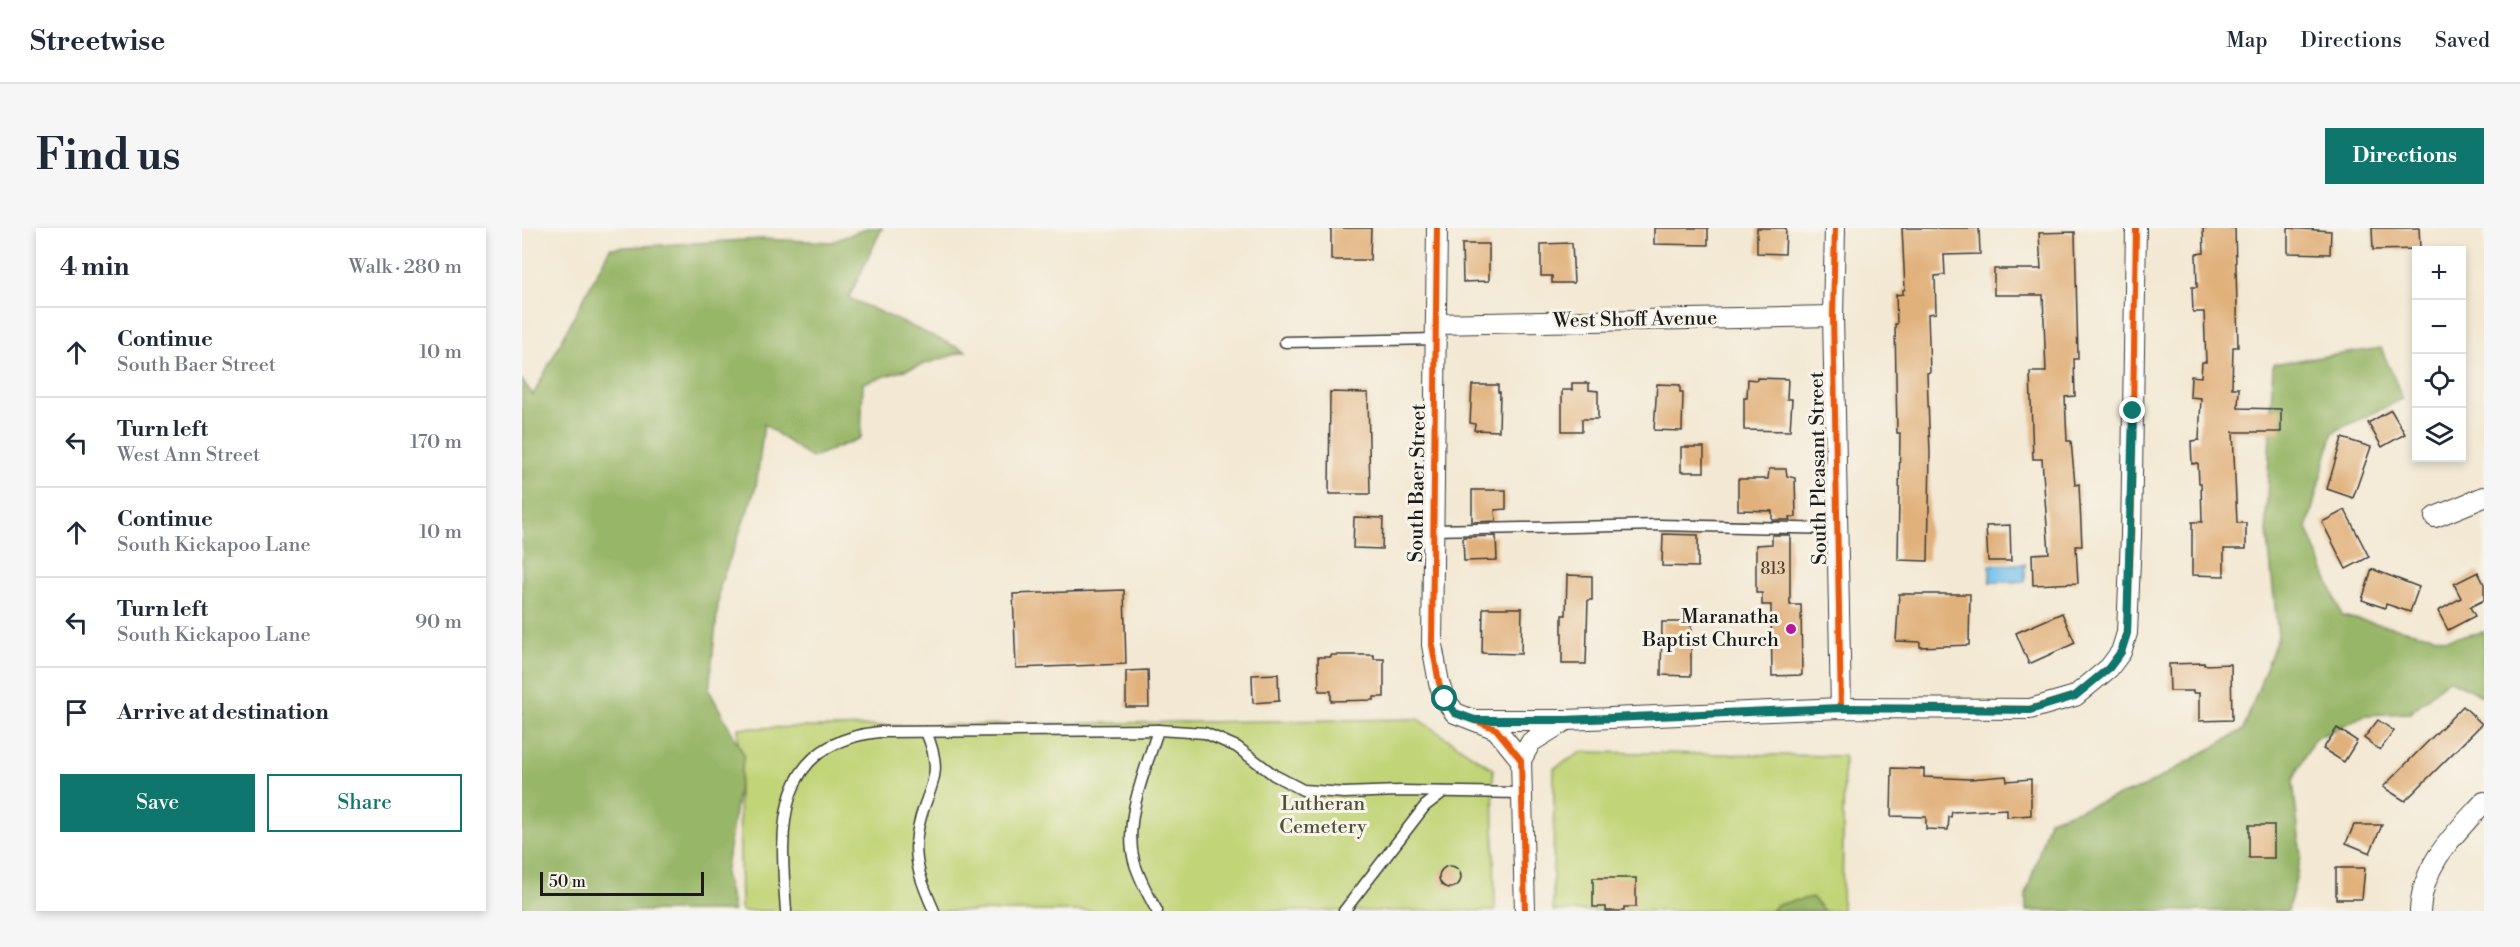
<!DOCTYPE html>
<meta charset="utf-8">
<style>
body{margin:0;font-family:"Libre Bodoni",serif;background:#f6f6f7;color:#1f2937}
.controls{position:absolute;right:18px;top:18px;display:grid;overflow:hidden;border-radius:0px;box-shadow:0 3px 9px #0003}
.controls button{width:54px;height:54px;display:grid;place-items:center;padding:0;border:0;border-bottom:2px solid #e0e1e3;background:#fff;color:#1f2937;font:30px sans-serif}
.scale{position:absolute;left:18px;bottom:15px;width:164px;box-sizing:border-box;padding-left:6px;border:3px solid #1c1c1c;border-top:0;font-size:16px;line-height:21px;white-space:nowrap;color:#1c1c1c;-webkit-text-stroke:4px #f7f3e8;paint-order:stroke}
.stop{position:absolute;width:18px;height:18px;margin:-14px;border:4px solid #0f766e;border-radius:50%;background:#fff}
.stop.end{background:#0f766e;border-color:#fff;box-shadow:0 2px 6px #0008}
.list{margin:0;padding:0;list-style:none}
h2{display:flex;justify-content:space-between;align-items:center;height:78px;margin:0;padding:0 24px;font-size:26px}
h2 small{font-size:20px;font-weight:400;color:#747a83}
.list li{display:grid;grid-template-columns:39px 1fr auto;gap:18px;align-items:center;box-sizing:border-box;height:90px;padding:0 24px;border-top:2px solid #e0e1e3}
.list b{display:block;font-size:22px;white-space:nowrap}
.list p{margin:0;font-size:20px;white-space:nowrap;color:#747a83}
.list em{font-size:20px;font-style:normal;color:#747a83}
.actions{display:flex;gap:12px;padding:18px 24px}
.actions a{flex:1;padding:14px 0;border:2px solid #0f766e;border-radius:0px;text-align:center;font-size:21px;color:#0f766e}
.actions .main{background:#0f766e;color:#fff}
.icon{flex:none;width:33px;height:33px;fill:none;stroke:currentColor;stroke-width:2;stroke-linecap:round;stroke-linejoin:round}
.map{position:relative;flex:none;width:1962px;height:683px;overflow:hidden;border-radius:0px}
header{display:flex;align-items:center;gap:36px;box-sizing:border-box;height:84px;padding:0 30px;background:#fff;border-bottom:2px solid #e0e1e3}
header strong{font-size:28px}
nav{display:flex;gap:33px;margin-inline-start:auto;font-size:21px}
.intro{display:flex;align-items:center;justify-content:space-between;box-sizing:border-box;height:144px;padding:0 36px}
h1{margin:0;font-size:42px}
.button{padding:15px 27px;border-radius:0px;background:#0f766e;color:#fff;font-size:21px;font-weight:700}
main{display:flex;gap:36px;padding:0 36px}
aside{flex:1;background:#fff;border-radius:0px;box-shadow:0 3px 9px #0003}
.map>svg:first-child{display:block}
.green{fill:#c1d477;stroke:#6e784a;stroke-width:1.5}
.forest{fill:#98b668;stroke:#5a6942;stroke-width:1.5}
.water{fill:#75bfee;stroke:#486e85;stroke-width:1.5}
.building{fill:#e1b17b}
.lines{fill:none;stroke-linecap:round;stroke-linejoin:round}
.service-casing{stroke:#3c3b37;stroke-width:13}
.minor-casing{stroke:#3c3b37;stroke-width:22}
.service{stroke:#fff;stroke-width:10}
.minor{stroke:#fff;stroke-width:20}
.cycleway-casing{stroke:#f7f3e8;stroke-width:10}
.cycleway{stroke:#e8590c;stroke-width:6}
.route{stroke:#0f766e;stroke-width:8}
.poi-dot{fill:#b5179e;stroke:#f7f3e8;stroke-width:2}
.labels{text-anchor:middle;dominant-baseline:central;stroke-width:6;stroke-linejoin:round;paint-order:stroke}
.number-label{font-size:16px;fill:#4d4134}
.street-label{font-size:20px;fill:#1c1c1c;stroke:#f7f3e8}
.poi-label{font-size:20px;fill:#1c1c1c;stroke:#f7f3e8;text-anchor:end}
.park-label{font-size:20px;fill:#4e5337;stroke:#f7f3e8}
</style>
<header>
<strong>Streetwise</strong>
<nav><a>Map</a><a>Directions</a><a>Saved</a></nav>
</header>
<div class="intro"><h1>Find us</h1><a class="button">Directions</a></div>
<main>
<aside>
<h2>4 min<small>Walk · 280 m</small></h2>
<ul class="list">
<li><svg class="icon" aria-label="ahead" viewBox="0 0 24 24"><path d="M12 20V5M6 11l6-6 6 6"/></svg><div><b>Continue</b><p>South Baer Street</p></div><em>10 m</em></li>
<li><svg class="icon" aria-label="left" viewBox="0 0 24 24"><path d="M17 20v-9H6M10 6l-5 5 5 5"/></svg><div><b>Turn left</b><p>West Ann Street</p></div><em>170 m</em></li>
<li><svg class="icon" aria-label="ahead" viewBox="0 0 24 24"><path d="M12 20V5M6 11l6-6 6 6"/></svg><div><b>Continue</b><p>South Kickapoo Lane</p></div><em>10 m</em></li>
<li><svg class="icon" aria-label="left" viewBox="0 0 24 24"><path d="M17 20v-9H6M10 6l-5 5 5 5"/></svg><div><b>Turn left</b><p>South Kickapoo Lane</p></div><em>90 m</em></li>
<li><svg class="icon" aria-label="arrive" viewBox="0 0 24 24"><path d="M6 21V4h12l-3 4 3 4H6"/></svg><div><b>Arrive at destination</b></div></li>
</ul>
<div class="actions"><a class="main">Save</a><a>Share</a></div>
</aside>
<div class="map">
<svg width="1962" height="683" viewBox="0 0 1962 683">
<rect width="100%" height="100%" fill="#f7f3e8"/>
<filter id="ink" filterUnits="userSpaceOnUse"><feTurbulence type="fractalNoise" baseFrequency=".0167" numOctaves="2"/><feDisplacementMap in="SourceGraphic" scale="12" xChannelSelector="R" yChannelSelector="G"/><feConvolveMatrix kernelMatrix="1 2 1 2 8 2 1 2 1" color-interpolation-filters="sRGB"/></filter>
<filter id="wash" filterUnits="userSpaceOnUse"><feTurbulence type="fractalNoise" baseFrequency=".008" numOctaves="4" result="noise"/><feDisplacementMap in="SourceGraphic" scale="24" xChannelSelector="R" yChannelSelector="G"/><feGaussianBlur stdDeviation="1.35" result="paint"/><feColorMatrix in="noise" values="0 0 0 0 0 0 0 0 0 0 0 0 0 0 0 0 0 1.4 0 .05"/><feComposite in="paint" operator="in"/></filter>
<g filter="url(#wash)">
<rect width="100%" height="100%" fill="#f3e8d3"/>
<g class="green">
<polygon points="896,491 971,541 973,683 219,683 216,500"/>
<polygon points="1060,524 1322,528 1320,683 1031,683 1032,540"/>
</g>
<g class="forest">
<polygon points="345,0 360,0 327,70 444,123 341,155 339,210 289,230 242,196 234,259 198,358 187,462 222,527 203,646 212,683 0,683 0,152 11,167 88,20 240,11 310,14"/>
<polygon points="1859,120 1881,171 1811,204 1785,300 1820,388 1925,411 1962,404 1962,469 1927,451 1888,485 1844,487 1792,511 1771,552 1779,629 1766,683 1504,683 1504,667 1527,592 1622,559 1721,502 1756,408 1744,292 1751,136"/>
<polygon points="1290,669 1302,683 1249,683 1254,677"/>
</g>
<polygon class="water" points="1503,336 1503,354 1468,354 1468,337"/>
<g id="blocks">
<g class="building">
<polygon points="809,0 849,0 848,32 809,32"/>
<polygon points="1132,0 1186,0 1186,17 1132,16"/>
<polygon points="1235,0 1264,0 1263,26 1235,25"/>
<polygon points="1380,0 1457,0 1458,26 1422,27 1423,47 1413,48 1414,85 1406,86 1408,144 1405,145 1408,225 1406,333 1376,332 1378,205 1375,205 1373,96 1375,96 1374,67 1381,66 1381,62 1383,61"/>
<polygon points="1681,0 1713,0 1716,119 1711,119 1710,160 1717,160 1716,180 1759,181 1759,204 1711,204 1715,295 1724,295 1724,321 1702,321 1702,348 1670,347 1670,294 1680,294 1679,255 1677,255 1676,235 1670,236 1669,213 1677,212 1679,170 1668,169 1669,148 1679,149 1680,134 1684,134 1682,84 1671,84 1670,59 1675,59 1674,26 1682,25"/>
<polygon points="1766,0 1809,3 1808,26 1766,25"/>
<polygon points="1850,0 1897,0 1898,21 1851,22"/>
<polygon points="1553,4 1556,131 1552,131 1553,168 1543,169 1545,213 1549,213 1553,257 1557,256 1560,318 1554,318 1556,355 1511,357 1510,326 1527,325 1520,231 1511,231 1508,144 1524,144 1521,67 1472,67 1472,41 1519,41 1517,5"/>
<polygon points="1050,15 1052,55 1030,55 1030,48 1019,48 1019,16"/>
<polygon points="940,16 967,16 967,53 941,54"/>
<polygon points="1235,150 1266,151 1265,171 1270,171 1268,203 1222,202 1222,170 1225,170 1226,151 1235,152"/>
<polygon points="1050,155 1067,155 1067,162 1076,163 1076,191 1060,191 1060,203 1040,203 1040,162 1050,162"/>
<polygon points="1135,156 1158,157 1158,164 1161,164 1160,203 1132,202"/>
<polygon points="950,157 976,157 976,164 978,164 977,203 952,202 953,196 948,195"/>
<polygon points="808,164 846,165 848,266 807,266"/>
<polygon points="1869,182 1883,206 1860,219 1846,195"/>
<polygon points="1820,210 1849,219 1831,270 1805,261"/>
<rect x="1159" y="219" width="23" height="25"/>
<polygon points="1247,241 1264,241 1265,248 1273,250 1274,289 1267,289 1268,292 1250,292 1250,283 1216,282 1216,251 1246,251"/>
<polygon points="950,262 984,262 984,281 973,282 974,293 950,294"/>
<polygon points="1823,282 1847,329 1824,341 1800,294"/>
<polygon points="832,289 861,290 860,321 831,320"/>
<polygon points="1488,297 1489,333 1466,333 1464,298"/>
<polygon points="1141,306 1176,307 1176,339 1140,338"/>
<polygon points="1250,307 1268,307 1268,377 1279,377 1280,447 1250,448 1249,377 1240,377 1240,365 1234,365 1234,317 1250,316"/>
<polygon points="974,308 975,332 942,333 941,309"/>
<polygon points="1850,341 1897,359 1888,384 1864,376 1863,380 1840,372"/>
<polygon points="1956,344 1962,356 1962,372 1948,379 1953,388 1926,402 1916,383 1939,370 1932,356"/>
<polygon points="1045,347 1070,348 1070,372 1066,372 1064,436 1040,436 1040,387 1044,387"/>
<polygon points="602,362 604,436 494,440 491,366"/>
<polygon points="1377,366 1448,366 1447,417 1398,419 1398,414 1374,413"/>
<polygon points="961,380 1000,380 999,426 960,425"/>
<polygon points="1540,385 1553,415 1507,436 1494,405"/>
<polygon points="1140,394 1169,394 1169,448 1139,447"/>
<polygon points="809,427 852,427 852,431 862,431 862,469 852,469 852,472 809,473 809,463 797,463 796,429 809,429"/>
<polygon points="1682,435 1682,437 1709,436 1710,492 1677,493 1677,465 1671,465 1671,463 1648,463 1647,436"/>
<polygon points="626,442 627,479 604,479 604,443"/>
<polygon points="756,446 757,473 731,475 730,447"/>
<polygon points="1941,478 1960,496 1883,573 1861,559"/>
<polygon points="1856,492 1872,503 1858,522 1842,510"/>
<polygon points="1815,500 1835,513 1822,534 1801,521"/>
<polygon points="1370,540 1402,541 1402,549 1448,551 1484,548 1485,553 1509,551 1509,587 1485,589 1485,581 1430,584 1429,589 1427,589 1426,602 1404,601 1404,589 1369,588"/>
<rect x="1727" y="597" width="25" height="33"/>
<polygon points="1832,597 1860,597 1848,625 1824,615"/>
<circle cx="928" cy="649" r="11"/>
<polygon points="1814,640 1843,640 1840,671 1814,671"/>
<polygon points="1071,650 1114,650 1114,679 1102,679 1102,683 1084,683 1084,679 1071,679"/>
</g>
</g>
</g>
<g filter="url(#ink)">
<use href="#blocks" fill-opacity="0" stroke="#3c3b37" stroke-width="1.5"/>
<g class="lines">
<defs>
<g id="service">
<polyline points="763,114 915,111"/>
<polyline points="913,302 1137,297 1315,301"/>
<path d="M 404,504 C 426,554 401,561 395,607 C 391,635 401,658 412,683"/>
<path d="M 264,683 C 258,600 251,516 357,504 L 636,502 L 683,505 L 715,519 L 752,547 L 781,562 L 822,565 L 878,563 L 1000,565"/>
<path d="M 635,683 C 626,667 617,650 612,633 C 601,591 624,541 636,502"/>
<polyline points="822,683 903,578 921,564"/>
</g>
<g id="minor">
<polyline points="915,0 910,417 917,455 923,471 933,485 974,501 999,532 1003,683"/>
<polyline points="1313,0 1311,88 1319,480"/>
<polyline points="916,96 1311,88"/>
<polyline points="1913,289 1962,269"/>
<polyline points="953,492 1044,492 1319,480 1508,481 1553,468 1587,440 1599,424 1605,405 1609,308 1614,0"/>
<polyline points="999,532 1009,514 1043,493"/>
<path d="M 1898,683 C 1900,636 1932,607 1962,574"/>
</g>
</defs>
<use href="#service" class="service-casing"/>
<use href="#minor" class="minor-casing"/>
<use href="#service" class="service"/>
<use href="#minor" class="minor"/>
<defs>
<g id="cycleway">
<polyline points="915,0 910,417 917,455 923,471 933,485 974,501 999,532 1003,683"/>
<polyline points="1313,0 1311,88 1319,480"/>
<polyline points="953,492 1044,492 1319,480 1508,481 1553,468 1587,440 1599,424 1605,405 1609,308 1614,0"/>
</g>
</defs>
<use href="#cycleway" class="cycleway-casing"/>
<use href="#cycleway" class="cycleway"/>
</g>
</g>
<g class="lines" filter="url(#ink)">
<polyline class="route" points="923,471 933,485 953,492 1044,492 1319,480 1508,482 1553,468 1587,440 1599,424 1605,405 1611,183"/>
</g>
<circle class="poi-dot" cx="1269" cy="401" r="6"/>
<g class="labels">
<g class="number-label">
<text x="1251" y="341">813</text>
</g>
<g class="street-label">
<text transform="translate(1113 92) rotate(-1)">West Shoff Avenue</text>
<text transform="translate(1297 240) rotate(-91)">South Pleasant Street</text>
<text transform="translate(896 255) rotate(-89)">South Baer Street</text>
</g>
<g class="poi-label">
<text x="1257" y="389">Maranatha<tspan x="1257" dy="23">Baptist Church</tspan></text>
</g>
<g class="park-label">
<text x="801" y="576">Lutheran<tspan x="801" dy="23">Cemetery</tspan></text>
</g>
</g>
</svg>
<div class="controls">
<button>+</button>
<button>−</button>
<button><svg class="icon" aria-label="locate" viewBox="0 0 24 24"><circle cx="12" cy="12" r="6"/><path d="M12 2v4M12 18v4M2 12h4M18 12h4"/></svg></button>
<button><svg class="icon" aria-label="layers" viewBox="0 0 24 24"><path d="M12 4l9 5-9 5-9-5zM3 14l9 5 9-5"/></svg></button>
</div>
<div class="scale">50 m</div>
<div class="stop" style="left:923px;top:471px"></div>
<div class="stop end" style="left:1611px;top:183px"></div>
</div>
</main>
